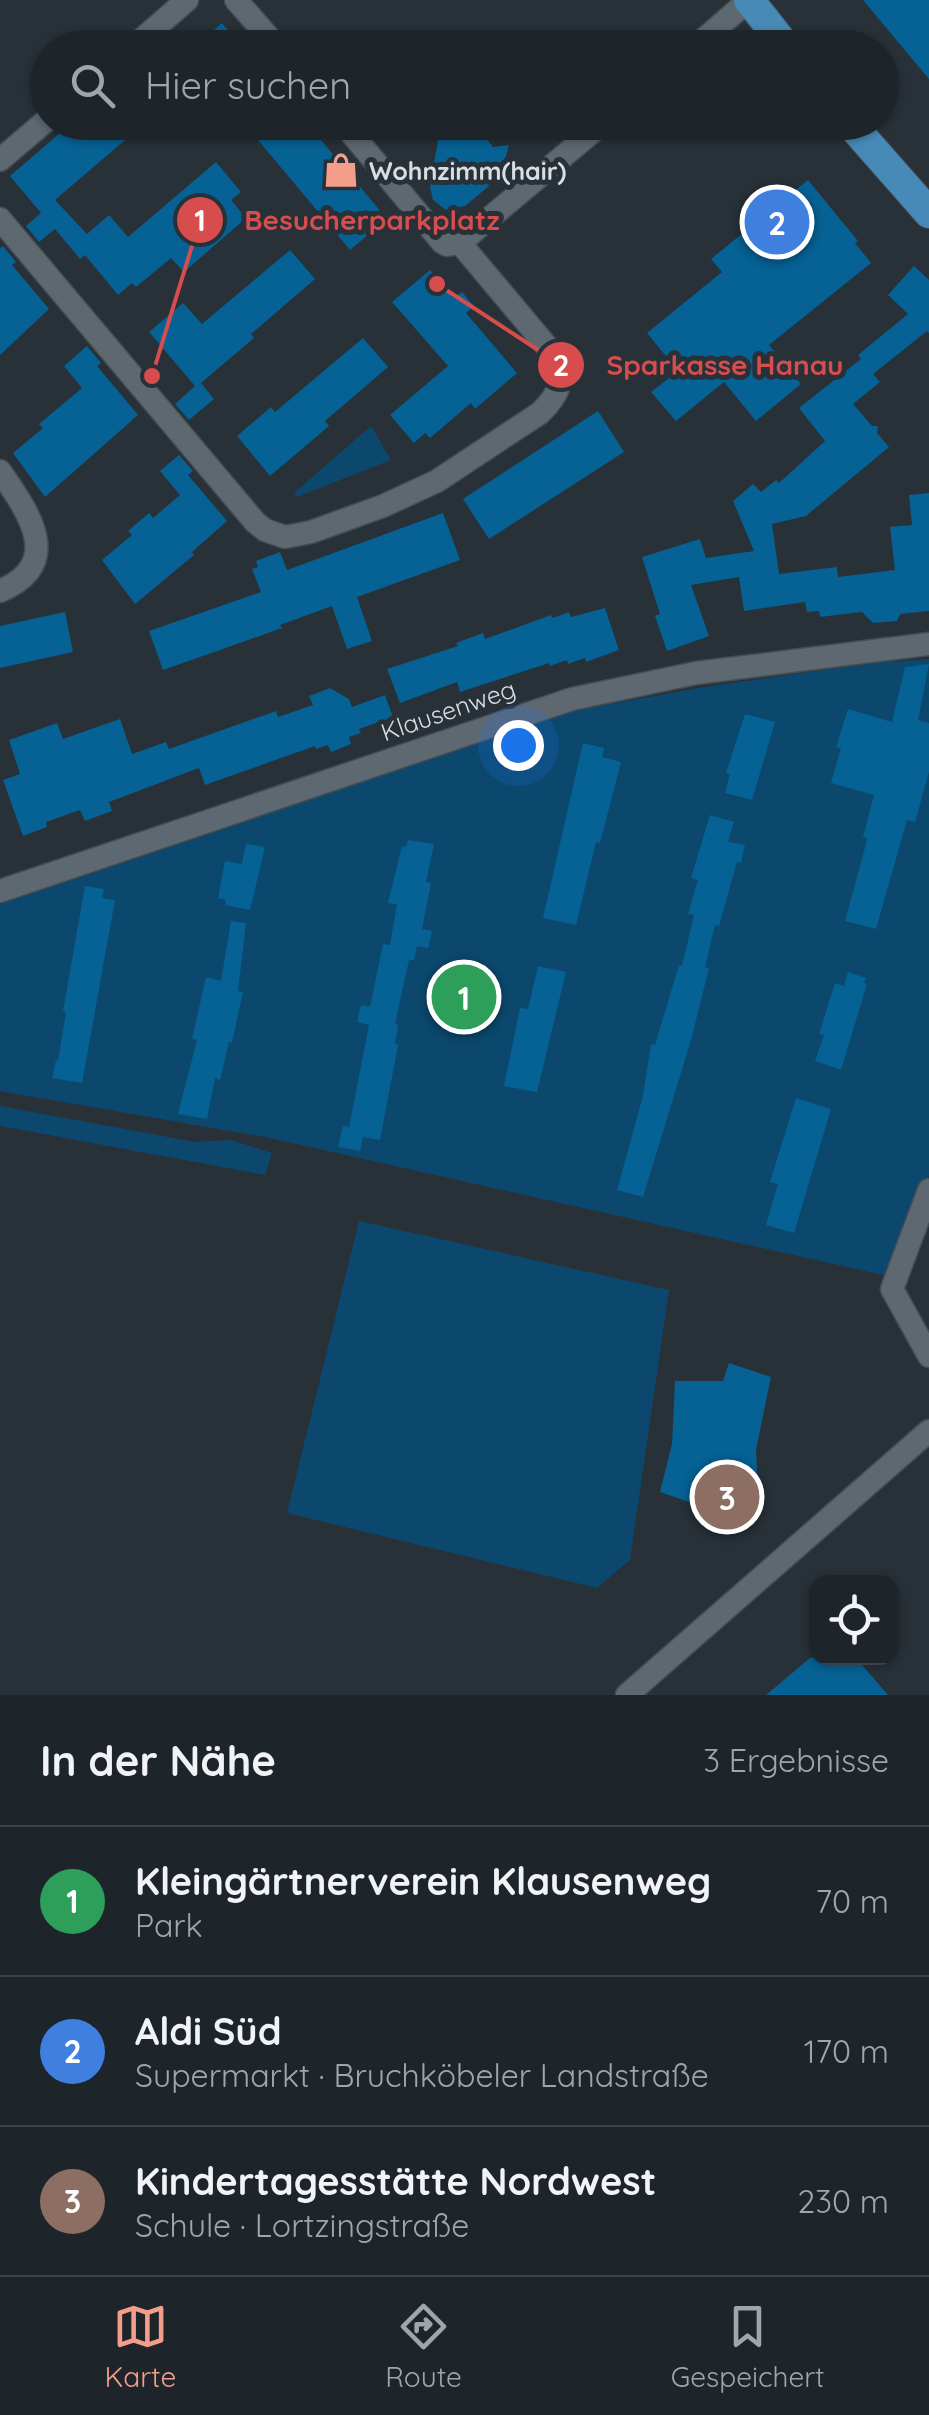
<!DOCTYPE html>
<html lang="de">
<meta charset="utf-8">
<style>
body{margin:0;font-family:Quicksand,sans-serif;background:#2b3136;color:#f1f3f6}
.controls{position:absolute;right:30px;bottom:30px;display:grid;overflow:hidden;border-radius:20px;box-shadow:0 2px 8px #0004}
.controls button{width:90px;height:90px;display:grid;place-items:center;padding:0;border:0;border-bottom:2px solid #3c4247;background:#1e252a;color:#f1f3f6;font:50px sans-serif}
.you{position:absolute;left:518px;top:745px;width:35px;height:35px;margin:-25px;border:8px solid #fff;border-radius:50%;background:#1a73e8;box-shadow:0 0 0 15px #1a73e833}
.badge{display:grid;place-items:center;width:65px;height:65px;border-radius:50%;background:#f49d8b;color:#fff;font-size:32px;font-weight:700}
.pin{position:absolute;translate:-50% -50%;border:5px solid #fff;box-shadow:0 2px 10px #0006}
.list{margin:0;padding:0;list-style:none}
h2{display:flex;justify-content:space-between;align-items:center;height:130px;margin:0;padding:0 40px;font-size:42px}
h2 small{font-size:32px;font-weight:400;color:#a1a5a8}
.list li{display:grid;grid-template-columns:65px 1fr auto;gap:30px;align-items:center;box-sizing:border-box;height:150px;padding:0 40px;border-top:2px solid #3c4247}
.list b{display:block;font-size:38px;white-space:nowrap}
.list p{margin:0;font-size:32px;white-space:nowrap;color:#a1a5a8}
.list em{font-size:32px;font-style:normal;color:#a1a5a8}
.icon{flex:none;width:55px;height:55px;fill:none;stroke:currentColor;stroke-width:2;stroke-linecap:round;stroke-linejoin:round}
.map{position:relative;flex:none;width:929px;height:1695px;overflow:hidden}
.search{position:absolute;background:#1e252a;box-shadow:0 2px 8px #0004;left:30px;right:30px;top:30px;height:110px;display:flex;align-items:center;gap:25px;box-sizing:border-box;padding:0 35px;border-radius:55px;color:#a1a5a8;font-size:38px}
.sheet{height:580px;background:#1e252a}
nav{display:flex;justify-content:space-around;align-items:center;box-sizing:border-box;height:140px;border-top:2px solid #3c4247;background:#1e252a;font-size:28px;color:#a1a5a8}
nav a{display:grid;justify-items:center;gap:5px}
nav .on{color:#f49d8b}
.map>svg:first-child{display:block}
.green{fill:#0c486d}
.building{fill:#066194}
.lines{fill:none;stroke-linecap:round;stroke-linejoin:round}
.minor-casing{stroke:#444c53;stroke-width:25}
.major-casing{stroke:#444c53;stroke-width:32}
.minor{stroke:#5e6871;stroke-width:22}
.major{stroke:#488ab7;stroke-width:30}
.labels{text-anchor:middle;dominant-baseline:central;stroke-width:10;stroke-linejoin:round;paint-order:stroke}
.poi-label{font-size:25px;font-weight:bold;fill:#d9dee3;stroke:#283138;text-anchor:start}
.street-label{font-size:25px;fill:#d9dee3;stroke:#283138}
.leader{fill:none;stroke:#d74c4d;stroke-width:4}
.callout-dot{fill:#d74c4d;stroke:#283138;stroke-width:4}
.mark-label{font-size:30px;text-anchor:middle;font-weight:bold;fill:#fff}
.callout-label{font-size:28px;text-anchor:middle;font-weight:bold;fill:#d74c4d;stroke:#283138;stroke-width:10;stroke-linejoin:round;paint-order:stroke}
</style>
<div class="map">
<svg width="929" height="1695" viewBox="0 0 929 1695">
<rect width="100%" height="100%" fill="#283138"/>
<g class="green">
<polygon points="371,426 391,460 297,497 294,493"/>
<polygon points="929,659 929,1175 892,1277 265,1137 0,1091 0,903 350,786 444,750 572,711 704,687 874,663"/>
<polygon points="0,1106 195,1142 231,1140 272,1153 265,1175 0,1126"/>
<polygon points="359,1221 669,1290 630,1560 597,1588 287,1513"/>
</g>
<g class="building">
<polygon points="863,0 929,0 929,79"/>
<polygon points="222,23 242,48 193,48"/>
<polygon points="73,122 146,122 55,200 87,234 109,215 128,237 216,162 241,192 231,200 246,218 184,272 171,258 136,287 132,283 118,295 85,255 80,259 55,229 39,242 26,226 41,213 10,176"/>
<polygon points="243,122 306,122 387,219 350,250"/>
<polygon points="458,122 472,122 493,147 509,145 503,167 489,186 465,206 446,210 433,200 430,187 438,140"/>
<polygon points="808,180 858,241 855,243 871,263 769,345 801,384 756,421 724,382 676,421 651,392 678,371 647,333 722,272 711,259"/>
<polygon points="3,246 16,262 12,265 49,309 0,355 0,248"/>
<polygon points="290,250 315,279 251,334 254,338 201,383 214,399 189,420 175,404 195,386 149,332 183,303 202,324"/>
<polygon points="914,266 929,280 929,333 927,331 873,374 880,382 853,404 872,426 878,426 877,433 889,447 806,516 772,524 779,574 837,567 838,577 895,570 890,527 912,525 909,495 929,493 929,611 900,614 897,621 873,623 862,612 820,617 819,611 807,612 805,602 744,611 739,577 691,585 709,636 667,651 655,616 660,614 642,557 700,539 706,558 754,551 733,501 753,484 761,492 776,480 779,483 825,441 799,408 861,359 858,355 908,314 888,295"/>
<polygon points="430,270 454,298 462,292 474,306 466,313 517,373 475,409 471,403 430,438 425,433 414,443 390,415 448,366 392,302"/>
<polygon points="363,338 388,367 325,421 329,426 270,476 237,436 271,407 275,412"/>
<polygon points="87,346 101,363 97,366 138,415 45,497 13,453 43,428 39,424 82,388 64,366"/>
<polygon points="598,411 624,452 489,539 463,499"/>
<polygon points="179,455 193,471 188,475 227,521 192,552 194,555 135,604 102,560 132,535 128,531 149,513 153,518 180,495 160,471"/>
<polygon points="443,513 460,560 357,597 372,641 347,649 332,606 280,625 282,628 163,670 149,631 261,592 252,569 258,567 256,561 280,552 287,570"/>
<polygon points="605,608 619,650 586,662 585,658 568,664 567,660 550,666 549,663 460,692 457,682 400,703 387,669 458,646 456,643 483,633 485,639 551,615 553,618 569,612 571,617"/>
<polygon points="65,612 73,652 0,668 0,626"/>
<polygon points="929,664 918,720 929,723 929,772 915,822 907,820 876,929 845,921 866,844 867,838 863,837 874,795 831,783 841,748 836,747 848,709 892,722 905,667"/>
<polygon points="330,688 349,699 352,707 385,695 393,717 359,729 361,733 349,737 351,744 331,752 328,745 316,749 315,746 205,785 199,768 109,802 112,811 85,821 80,810 46,822 47,827 23,836 3,780 20,774 9,740 57,723 63,739 120,719 132,754 166,742 169,749 276,711 278,717 313,705 309,696"/>
<polygon points="745,714 775,722 752,800 725,793 730,774 726,773"/>
<polygon points="583,743 604,748 602,757 621,762 600,843 596,842 576,925 543,918"/>
<polygon points="710,815 734,822 728,842 745,845 741,863 737,862 719,926 715,925 705,967 709,968 691,1040 643,1197 617,1190 643,1096 651,1044 655,1045 679,965 682,966 694,915 688,914 698,880 691,878"/>
<polygon points="408,840 434,844 426,882 431,883 422,929 432,931 428,948 417,946 414,960 409,960 395,1024 398,1025 395,1044 398,1045 380,1140 363,1137 360,1151 338,1147 343,1126 349,1127 369,1025 357,1022 361,1005 370,1007 383,944 390,945 397,904 388,903 402,846 406,847"/>
<polygon points="246,844 265,847 250,910 225,905 226,900 218,898 225,861 242,864"/>
<polygon points="85,886 104,889 102,898 115,900 82,1083 52,1078 56,1060 58,1061 66,1012 63,1011"/>
<polygon points="231,921 246,923 238,991 243,992 232,1042 229,1042 220,1080 215,1078 207,1119 178,1114 197,1040 192,1039 206,977 221,981"/>
<polygon points="538,966 566,972 537,1092 504,1086 520,1008 528,1009"/>
<polygon points="848,972 866,978 864,983 867,984 841,1070 815,1061 824,1035 819,1034 835,983 844,986"/>
<polygon points="796,1098 831,1109 794,1233 766,1225 778,1184 770,1182"/>
<polygon points="729,1363 771,1377 756,1450 759,1510 712,1514 712,1510 660,1492 672,1444 675,1381 723,1381"/>
<polygon points="810,1658 856,1658 888,1695 766,1695"/>
</g>
<g class="lines">
<defs>
<g id="minor">
<polyline points="236,0 278,48"/>
<polyline points="132,48 187,0"/>
<polyline points="694,48 749,0"/>
<polyline points="0,160 48,119"/>
<path d="M 0,219 L 255,522 L 265,530 L 285,537 L 311,532 L 383,506 L 437,481 L 540,413 C 563,391 566,375 549,349 L 460,243 L 447,245 L 442,242 L 342,122"/>
<polyline points="460,243 604,122"/>
<path d="M 0,471 C 29,513 65,563 0,591"/>
<polyline points="0,891 572,699 696,673 929,644"/>
<polyline points="929,1190 892,1289 929,1356"/>
<polyline points="627,1695 929,1431"/>
</g>
<g id="major">
<polyline points="749,0 787,48"/>
<polyline points="849,122 929,213"/>
</g>
</defs>
<use href="#minor" class="minor-casing"/>
<use href="#major" class="major-casing"/>
<use href="#minor" class="minor"/>
<use href="#major" class="major"/>
</g>
<defs>
<symbol id="shop-bare" viewBox="-9 -9 18 18"><path d="M-5-2.5h2.3a2.7 3.5 0 0 1 5.4 0H5L5.5 6h-11ZM-1.5-2.5h3a1.5 2.3 0 0 0-3 0Z" fill="#f49d8b" stroke="#283138" stroke-width="2.5" paint-order="stroke"/></symbol>
</defs>
<g fill-rule="evenodd">
<use href="#shop-bare" x="316" y="145" width="50" height="50"/>
</g>
<g class="labels">
<g class="poi-label">
<text x="369" y="170">Wohnzimm(hair)</text>
</g>
<g class="street-label">
<text transform="translate(448 710) rotate(-19)">Klausenweg</text>
</g>
</g>
<path class="leader" d="M152 376L200 220M437 284L561 365"/>
<g class="callout-dot">
<circle cx="152" cy="376" r="10"/>
<circle cx="437" cy="284" r="10"/>
<circle cx="200" cy="220" r="25"/>
<circle cx="561" cy="365" r="25"/>
</g>
<g class="mark-label">
<text x="200" y="231">1</text>
<text x="561" y="376">2</text>
</g>
<g class="callout-label">
<text x="372" y="230">Besucherparkplatz</text>
<text x="725" y="375">Sparkasse Hanau</text>
</g>
</svg>
<div class="controls">
<button><svg class="icon" aria-label="locate" viewBox="0 0 24 24"><circle cx="12" cy="12" r="6"/><path d="M12 2v4M12 18v4M2 12h4M18 12h4"/></svg></button>
</div>
<div class="you"></div>
<div class="pin badge" style="left:464px;top:997px;background:#2e9e5b">1</div>
<div class="pin badge" style="left:777px;top:222px;background:#3f7fe0">2</div>
<div class="pin badge" style="left:727px;top:1497px;background:#8d6e63">3</div>
<div class="search"><svg class="icon" aria-label="search" viewBox="0 0 24 24"><circle cx="10" cy="10" r="6"/><path d="M15 15l6 6"/></svg>Hier suchen</div>
</div>
<section class="sheet">
<h2>In der Nähe<small>3 Ergebnisse</small></h2>
<ul class="list">
<li><span class="badge" style="background:#2e9e5b">1</span><div><b>Kleingärtnerverein Klausenweg</b><p>Park</p></div><em>70 m</em></li>
<li><span class="badge" style="background:#3f7fe0">2</span><div><b>Aldi Süd</b><p>Supermarkt · Bruchköbeler Landstraße</p></div><em>170 m</em></li>
<li><span class="badge" style="background:#8d6e63">3</span><div><b>Kindertagesstätte Nordwest</b><p>Schule · Lortzingstraße</p></div><em>230 m</em></li>
</ul>
</section>
<nav>
<a class="on"><svg class="icon" aria-label="map" viewBox="0 0 24 24"><path d="M3 6l6-2 6 2 6-2v14l-6 2-6-2-6 2zM9 4v14M15 6v14"/></svg>Karte</a>
<a><svg class="icon" aria-label="directions" viewBox="0 0 24 24"><path d="M12 3l9 9-9 9-9-9zM9 14v-3h6M13 9l2 2-2 2"/></svg>Route</a>
<a><svg class="icon" aria-label="saved" viewBox="0 0 24 24"><path d="M7 4h10v16l-5-4-5 4z"/></svg>Gespeichert</a>
</nav>
